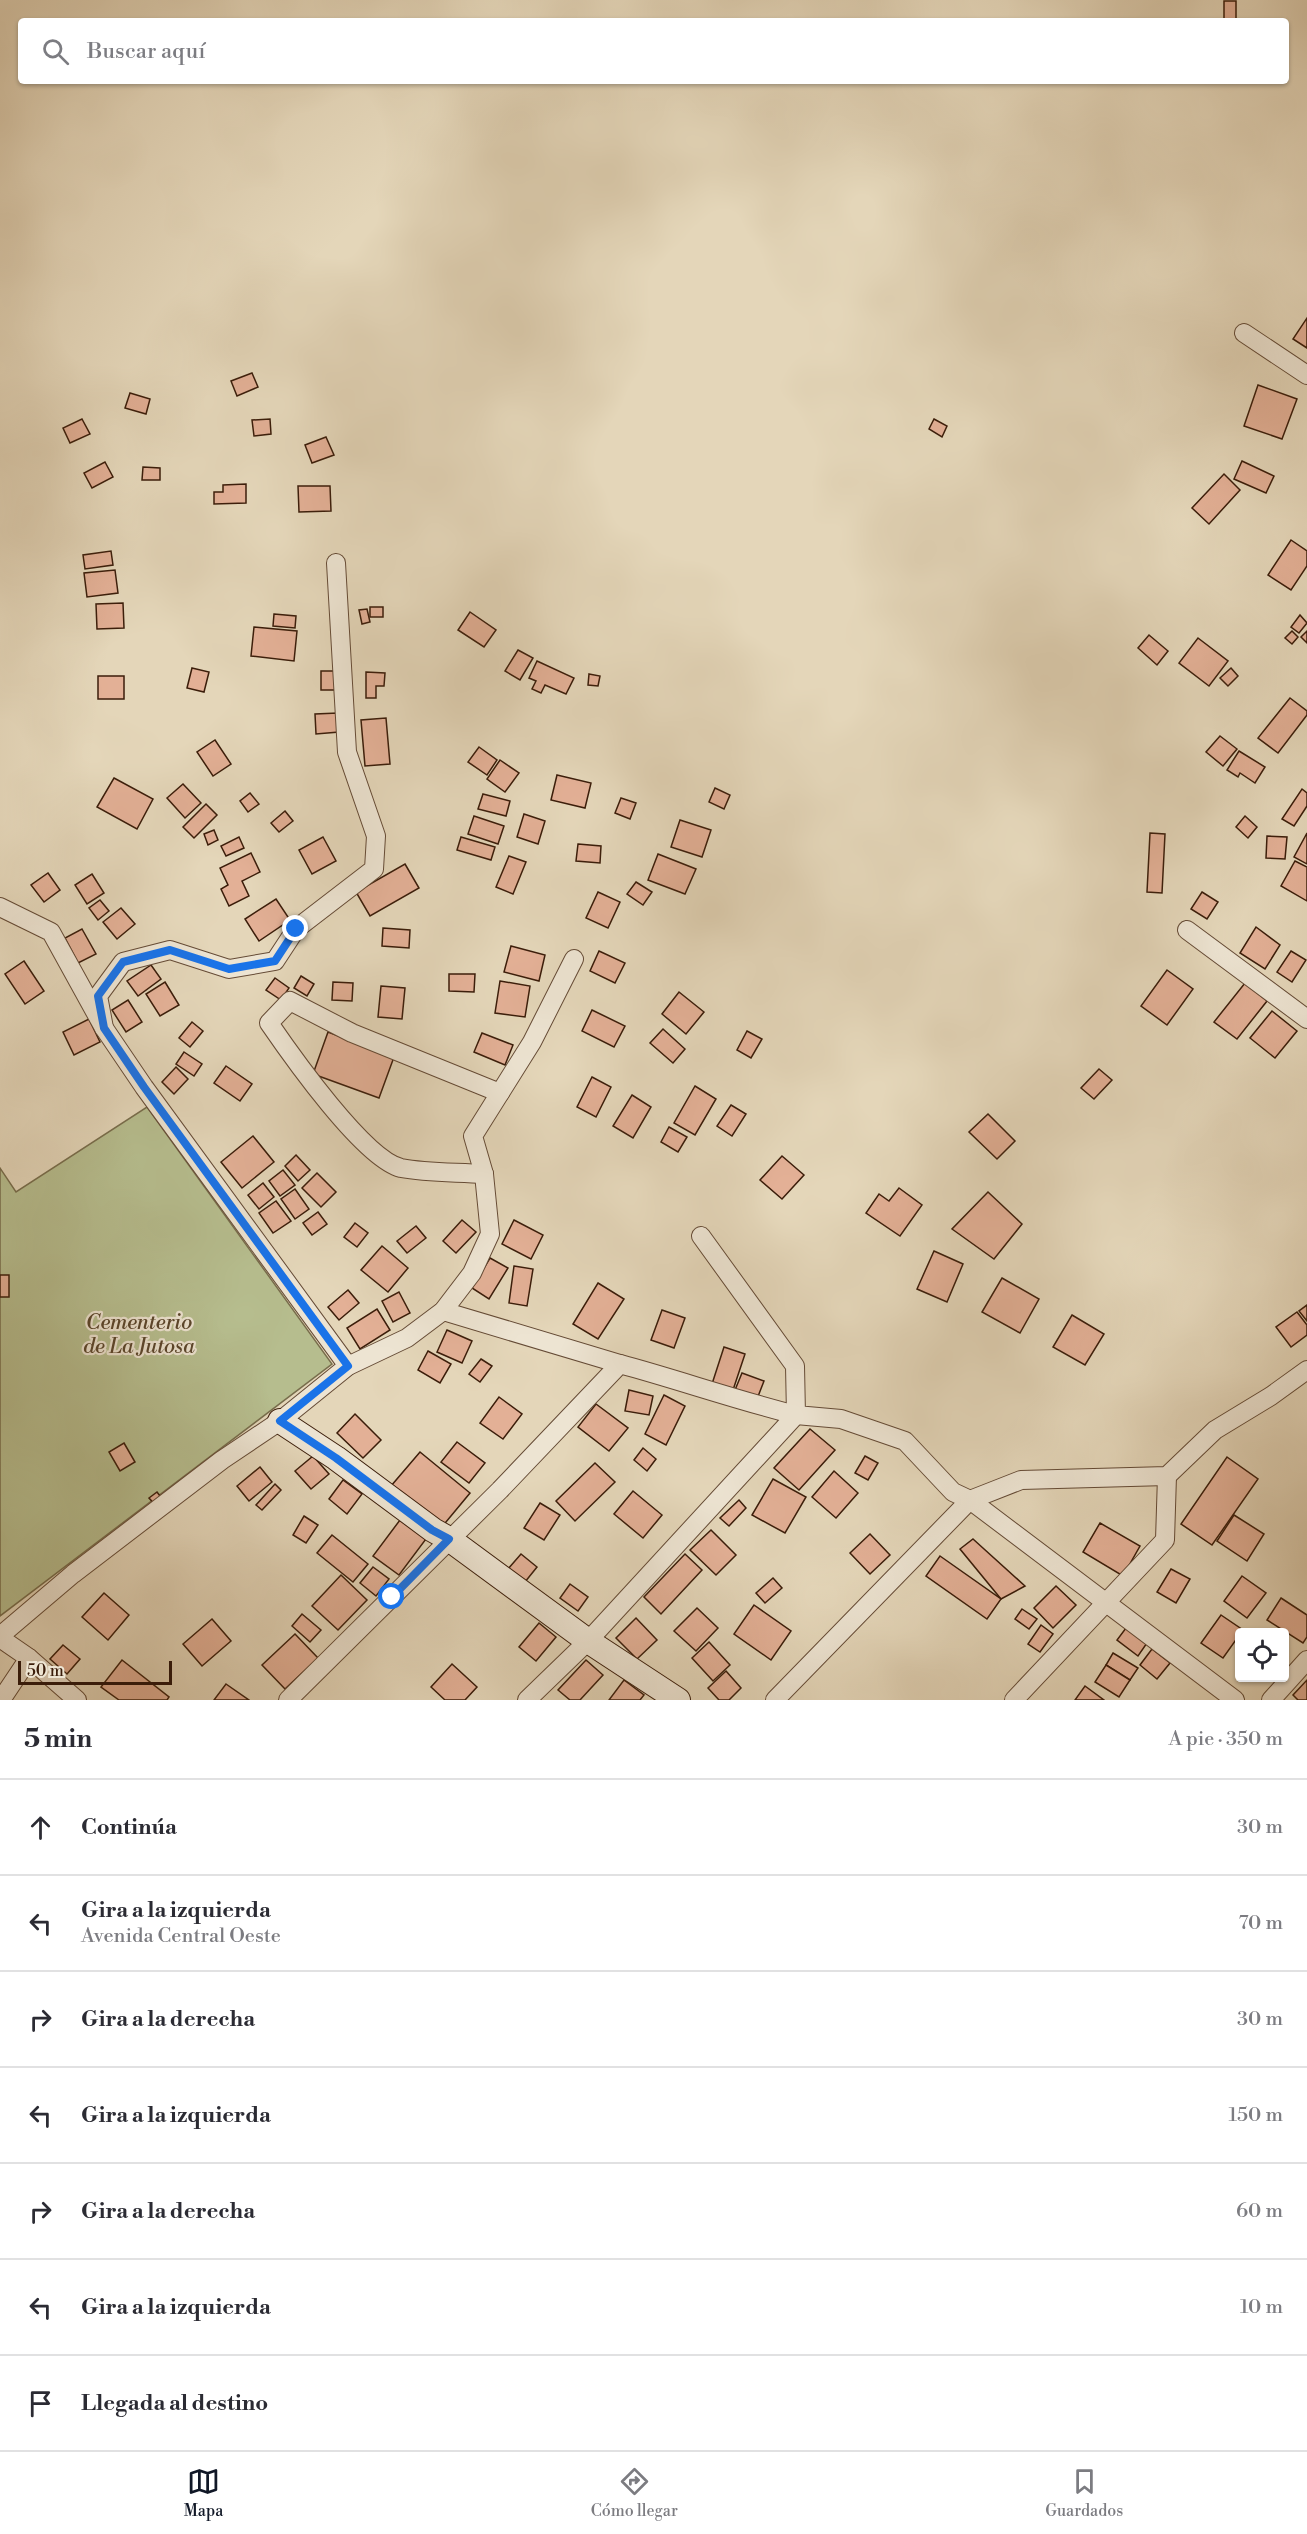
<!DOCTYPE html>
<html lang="es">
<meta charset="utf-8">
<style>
body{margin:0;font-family:"Libre Bodoni",serif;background:#f7f7f7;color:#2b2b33}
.controls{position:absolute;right:18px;bottom:18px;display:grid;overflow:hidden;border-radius:6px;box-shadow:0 2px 4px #0004}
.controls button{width:54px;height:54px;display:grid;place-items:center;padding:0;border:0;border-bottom:2px solid #e1e1e2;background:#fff;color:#2b2b33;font:30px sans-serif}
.scale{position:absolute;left:18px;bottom:15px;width:154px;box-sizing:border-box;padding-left:6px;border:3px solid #3b1d0a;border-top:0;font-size:16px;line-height:21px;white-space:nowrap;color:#3b1d0a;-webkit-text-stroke:4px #ede4d2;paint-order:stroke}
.stop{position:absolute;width:18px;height:18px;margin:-14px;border:4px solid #1a73e8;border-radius:50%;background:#fff}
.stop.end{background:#1a73e8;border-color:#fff;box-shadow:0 2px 6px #0008}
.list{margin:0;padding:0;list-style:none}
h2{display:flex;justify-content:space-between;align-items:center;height:78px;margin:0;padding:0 24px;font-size:26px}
h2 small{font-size:20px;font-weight:400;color:#7c7c81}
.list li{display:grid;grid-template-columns:39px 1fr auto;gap:18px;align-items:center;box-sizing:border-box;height:96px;padding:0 24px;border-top:2px solid #e1e1e2}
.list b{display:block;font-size:22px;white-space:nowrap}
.list p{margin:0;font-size:20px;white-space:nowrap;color:#7c7c81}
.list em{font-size:20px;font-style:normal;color:#7c7c81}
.icon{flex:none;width:33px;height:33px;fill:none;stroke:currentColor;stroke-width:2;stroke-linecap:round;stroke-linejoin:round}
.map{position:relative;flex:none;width:1307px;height:1700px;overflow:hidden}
.search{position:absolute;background:#fff;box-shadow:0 2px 4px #0004;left:18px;right:18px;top:18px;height:66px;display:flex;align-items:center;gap:15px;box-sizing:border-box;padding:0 21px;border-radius:6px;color:#7c7c81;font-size:22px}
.sheet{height:750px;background:#fff}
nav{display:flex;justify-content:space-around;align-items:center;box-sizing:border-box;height:84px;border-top:2px solid #e1e1e2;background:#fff;font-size:16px;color:#7c7c81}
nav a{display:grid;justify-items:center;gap:3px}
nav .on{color:#111827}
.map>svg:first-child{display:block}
.green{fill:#b6bd8e;stroke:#786d4c;stroke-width:1.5}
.building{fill:#e3b096;stroke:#3b1d0a;stroke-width:1.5}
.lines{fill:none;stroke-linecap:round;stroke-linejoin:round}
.street-casing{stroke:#654b36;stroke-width:20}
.secondary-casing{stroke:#3b1d0a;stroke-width:26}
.street{stroke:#ede4d2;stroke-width:18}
.secondary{stroke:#ede4d2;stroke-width:24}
.route{stroke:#1a73e8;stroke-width:8}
.labels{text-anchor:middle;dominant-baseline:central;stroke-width:4.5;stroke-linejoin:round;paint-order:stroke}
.park-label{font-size:21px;font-style:italic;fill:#5a452b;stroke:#ede4d2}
</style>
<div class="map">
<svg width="1307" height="1700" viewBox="0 0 1307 1700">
<rect width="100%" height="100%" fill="#e4d6b9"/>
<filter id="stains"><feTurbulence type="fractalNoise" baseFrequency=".00333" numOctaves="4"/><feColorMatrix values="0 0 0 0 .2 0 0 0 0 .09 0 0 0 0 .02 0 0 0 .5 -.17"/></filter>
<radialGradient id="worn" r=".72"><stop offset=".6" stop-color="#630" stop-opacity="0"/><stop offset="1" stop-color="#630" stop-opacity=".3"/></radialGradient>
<polygon class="green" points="147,1107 332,1364 0,1616 0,1168 16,1192"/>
<g class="building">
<rect x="1224" y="1" width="12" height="20"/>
<polygon points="1307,318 1307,348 1293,339"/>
<polygon points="252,373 258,387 237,396 231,381"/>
<polygon points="1258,385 1297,399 1282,439 1244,426"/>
<polygon points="130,393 150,399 146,414 125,408"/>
<polygon points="82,419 90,434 70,443 63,428"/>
<polygon points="270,419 271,434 254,436 252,420"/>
<polygon points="934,419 947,426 942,437 929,429"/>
<polygon points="326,437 334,455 312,463 305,445"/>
<polygon points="1242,461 1274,476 1266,493 1234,479"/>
<polygon points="105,462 113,477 92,488 84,473"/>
<polygon points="143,467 160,468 160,480 142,480"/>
<polygon points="1224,474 1240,490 1209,524 1192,508"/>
<polygon points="246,484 246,503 214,504 214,492 223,492 223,485"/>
<polygon points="298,486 330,486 331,511 299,512"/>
<polygon points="1291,540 1307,551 1307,566 1291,590 1268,575"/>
<polygon points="111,551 113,565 85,569 83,555"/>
<polygon points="115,570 118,593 87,597 84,573"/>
<polygon points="123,603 124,628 97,629 96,604"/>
<rect x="370" y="607" width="13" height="10"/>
<polygon points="367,609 370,622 362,624 359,610"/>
<polygon points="470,612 496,630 484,647 458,630"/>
<polygon points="274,614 296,616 295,628 273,626"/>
<polygon points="1300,615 1307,623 1299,633 1291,627"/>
<polygon points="254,627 297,631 294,661 251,656"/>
<polygon points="1292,631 1298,637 1292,644 1285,638"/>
<polygon points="1307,631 1307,643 1301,637"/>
<polygon points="1149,635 1168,651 1157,665 1138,648"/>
<polygon points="1198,638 1228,661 1209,686 1179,663"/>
<polygon points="518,650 533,658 520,680 505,671"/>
<polygon points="537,661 574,678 566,694 545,685 541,693 532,689 536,681 529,678"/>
<polygon points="192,668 209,672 204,692 187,688"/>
<polygon points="1231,668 1238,676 1228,686 1220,678"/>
<rect x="321" y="671" width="17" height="19"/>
<polygon points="366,672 385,673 384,686 376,686 376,698 366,698"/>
<polygon points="589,674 600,676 598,686 588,685"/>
<rect x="98" y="676" width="26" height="23"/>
<polygon points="1290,698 1307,711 1307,715 1278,753 1258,738"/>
<polygon points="338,713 339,732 316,734 315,714"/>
<polygon points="386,718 390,764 365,766 361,720"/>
<polygon points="1220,736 1237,749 1223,766 1206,752"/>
<polygon points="215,740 231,764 213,776 197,752"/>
<polygon points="479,747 497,760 487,775 468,762"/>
<polygon points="1239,751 1265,767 1255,783 1240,773 1238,777 1227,770"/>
<polygon points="500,760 519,773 505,792 487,779"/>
<polygon points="557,775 591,783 585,808 551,800"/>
<polygon points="114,778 153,799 137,829 97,807"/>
<polygon points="183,784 201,803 185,818 167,798"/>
<polygon points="715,788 730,795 724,809 709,802"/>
<polygon points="1302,789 1307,793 1307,806 1294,826 1282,819"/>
<polygon points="250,793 259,804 248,812 240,801"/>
<polygon points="483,794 510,801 506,816 478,809"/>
<polygon points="621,798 636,803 630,819 615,813"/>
<polygon points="206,804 217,815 194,838 183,827"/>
<polygon points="285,811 293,821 279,832 271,823"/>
<polygon points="524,814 545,821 538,844 517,837"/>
<polygon points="474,816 504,826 498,844 468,834"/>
<polygon points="1245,816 1257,827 1248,838 1236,827"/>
<polygon points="680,820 711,830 702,857 671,847"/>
<polygon points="214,830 218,840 208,845 204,834"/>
<polygon points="1150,833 1165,834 1162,893 1147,892"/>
<polygon points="1307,833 1307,864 1294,857"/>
<polygon points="1267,836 1287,837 1285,859 1266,858"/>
<polygon points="239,837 244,848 226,856 221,846"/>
<polygon points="323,837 336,861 312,874 299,850"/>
<polygon points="461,837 495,847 491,860 457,850"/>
<polygon points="578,844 601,846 600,863 576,861"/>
<polygon points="251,853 260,872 242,881 249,896 229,906 221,889 228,885 220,868"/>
<polygon points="658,854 696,869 685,894 648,880"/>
<polygon points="509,856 526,862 513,894 496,887"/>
<polygon points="1295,861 1307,867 1307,901 1281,886"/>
<polygon points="405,864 419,888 370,916 356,892"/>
<polygon points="48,873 60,890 44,902 31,885"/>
<polygon points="92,874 104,893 87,904 75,885"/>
<polygon points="636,882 652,892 643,905 627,894"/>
<polygon points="598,892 620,902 608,928 586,918"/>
<polygon points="1202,892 1218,902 1207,919 1191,909"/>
<polygon points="276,899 290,920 259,941 245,919"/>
<polygon points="100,900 109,911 98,920 89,908"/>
<polygon points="121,908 135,924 117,939 103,922"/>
<polygon points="1256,927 1280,945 1265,969 1240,953"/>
<polygon points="383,928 410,930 409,948 382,946"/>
<polygon points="82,929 96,954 78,963 65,938"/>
<polygon points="511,946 545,955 539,981 504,972"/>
<polygon points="599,951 625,963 615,983 590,971"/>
<polygon points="1291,951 1306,960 1292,982 1277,972"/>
<polygon points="24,961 44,991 25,1004 5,974"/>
<polygon points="151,965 161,979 138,996 127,981"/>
<polygon points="1167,970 1193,989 1167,1025 1141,1006"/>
<polygon points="449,974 475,974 474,992 449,991"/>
<polygon points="301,976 314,984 307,996 294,988"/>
<polygon points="275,978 289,988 281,1000 266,990"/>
<polygon points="500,981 530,986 525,1017 495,1013"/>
<polygon points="165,982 179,1005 160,1016 146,994"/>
<polygon points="333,982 353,983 352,1001 332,1000"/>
<polygon points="1245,983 1267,1001 1237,1039 1214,1022"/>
<polygon points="381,986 405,988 402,1019 378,1017"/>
<polygon points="679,992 704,1012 686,1034 662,1014"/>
<polygon points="128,1000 142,1022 126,1032 112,1010"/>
<polygon points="592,1010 625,1026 614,1047 582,1031"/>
<polygon points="1272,1011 1297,1031 1275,1058 1250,1038"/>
<polygon points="89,1019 100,1042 74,1055 63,1032"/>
<polygon points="192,1022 203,1031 190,1047 179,1038"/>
<polygon points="663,1029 685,1049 673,1063 650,1043"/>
<polygon points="747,1031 762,1039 751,1058 737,1050"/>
<polygon points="328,1032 394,1057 379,1098 313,1074"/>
<polygon points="482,1033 513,1045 505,1065 474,1052"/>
<polygon points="184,1052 202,1064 194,1076 176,1064"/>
<polygon points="226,1066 252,1084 240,1101 214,1083"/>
<polygon points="176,1067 188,1079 174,1094 162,1082"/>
<polygon points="1099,1069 1112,1080 1094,1099 1081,1088"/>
<polygon points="592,1077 611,1087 596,1117 577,1107"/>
<polygon points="695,1086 716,1099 695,1135 674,1123"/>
<polygon points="632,1095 651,1107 633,1138 613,1126"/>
<polygon points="731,1105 746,1114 732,1136 717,1126"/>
<polygon points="988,1114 1015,1141 997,1159 969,1132"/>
<polygon points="669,1127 687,1137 678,1152 661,1142"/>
<polygon points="253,1136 274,1162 242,1188 221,1162"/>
<polygon points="296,1155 310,1170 298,1181 285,1166"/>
<polygon points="782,1156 804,1175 782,1199 760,1180"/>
<polygon points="283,1170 295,1185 280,1196 269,1181"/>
<polygon points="317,1173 336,1192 321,1207 302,1188"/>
<polygon points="263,1183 274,1197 259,1209 248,1195"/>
<polygon points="899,1188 922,1205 900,1236 866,1213 879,1194 889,1201"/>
<polygon points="295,1189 309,1209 295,1219 281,1199"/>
<polygon points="988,1192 1022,1224 994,1259 952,1229"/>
<polygon points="276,1201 291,1221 273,1233 259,1213"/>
<polygon points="318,1212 327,1224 312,1235 303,1223"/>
<polygon points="462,1220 476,1232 456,1253 443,1241"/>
<polygon points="514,1220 543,1235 531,1259 502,1244"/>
<polygon points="355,1223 368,1233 357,1247 344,1237"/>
<polygon points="416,1226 426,1238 407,1253 397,1241"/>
<polygon points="382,1246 408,1268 388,1292 361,1270"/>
<polygon points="934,1251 963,1264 947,1302 917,1289"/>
<polygon points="490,1258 508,1268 489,1299 472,1288"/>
<polygon points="514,1266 533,1269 527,1306 509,1303"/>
<rect x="0" y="1275" width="9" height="22"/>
<polygon points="1002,1278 1039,1299 1020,1333 982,1312"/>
<polygon points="598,1283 624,1299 598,1339 573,1324"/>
<polygon points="348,1290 359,1303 339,1320 328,1307"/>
<polygon points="399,1292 410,1313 393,1322 382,1301"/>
<polygon points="1307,1305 1307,1321 1299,1311"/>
<polygon points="377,1309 390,1330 360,1349 347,1328"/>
<polygon points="662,1310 685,1318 674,1348 651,1340"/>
<polygon points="1297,1312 1307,1325 1307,1335 1291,1347 1276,1327"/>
<polygon points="1072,1315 1104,1334 1085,1365 1053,1347"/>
<polygon points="447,1330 472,1341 462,1363 437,1352"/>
<polygon points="724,1347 745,1354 733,1390 712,1384"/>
<polygon points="428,1351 451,1364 440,1383 418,1370"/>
<polygon points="481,1359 492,1366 480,1382 469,1374"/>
<polygon points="742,1373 764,1381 757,1399 735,1390"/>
<polygon points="629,1390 653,1396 649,1415 625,1411"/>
<polygon points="664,1395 685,1406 666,1445 645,1434"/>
<polygon points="499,1397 522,1414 503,1439 480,1423"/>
<polygon points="596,1404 628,1428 609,1451 578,1427"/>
<polygon points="355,1414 381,1440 363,1458 337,1433"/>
<polygon points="810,1429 835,1450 799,1490 774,1468"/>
<polygon points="457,1442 485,1463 469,1483 441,1462"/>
<polygon points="124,1443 135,1462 120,1471 109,1452"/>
<polygon points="643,1448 656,1459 647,1471 634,1460"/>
<polygon points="420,1452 470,1493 441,1528 391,1486"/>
<polygon points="313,1456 329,1474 311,1489 295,1471"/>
<polygon points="865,1456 878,1463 868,1480 855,1473"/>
<polygon points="1227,1457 1258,1479 1212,1545 1181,1524"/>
<polygon points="595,1463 615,1482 575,1521 556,1501"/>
<polygon points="260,1467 272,1482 249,1501 237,1486"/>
<polygon points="834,1471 858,1493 836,1518 812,1497"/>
<polygon points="773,1479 806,1497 785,1533 752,1515"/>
<polygon points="343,1480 362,1494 347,1514 329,1499"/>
<polygon points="275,1484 281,1490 262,1510 256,1505"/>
<polygon points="633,1491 662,1515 643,1538 614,1514"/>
<polygon points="157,1492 166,1504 159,1509 149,1498"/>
<polygon points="739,1500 746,1508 729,1526 720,1518"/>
<polygon points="540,1503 560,1515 544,1540 524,1528"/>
<polygon points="1234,1515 1264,1534 1247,1561 1217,1541"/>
<polygon points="304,1516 318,1525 306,1543 293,1535"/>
<polygon points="400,1520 426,1539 399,1575 373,1556"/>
<polygon points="1100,1523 1140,1546 1123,1576 1083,1552"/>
<polygon points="711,1530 736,1555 716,1575 690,1550"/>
<polygon points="870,1534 890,1555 870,1574 850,1553"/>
<polygon points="332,1535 368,1564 353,1582 317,1553"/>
<polygon points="973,1539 1025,1586 1001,1599 960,1549"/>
<polygon points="521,1554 537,1567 525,1582 508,1569"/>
<polygon points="685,1554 702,1570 661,1614 644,1597"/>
<polygon points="940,1556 1001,1599 987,1619 926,1576"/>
<polygon points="373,1567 389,1579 376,1596 360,1583"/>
<polygon points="1171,1569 1190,1579 1176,1603 1157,1592"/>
<polygon points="341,1575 367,1600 338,1630 312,1606"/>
<polygon points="1242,1576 1266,1593 1247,1618 1224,1601"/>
<polygon points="773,1578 782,1588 765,1603 756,1593"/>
<polygon points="570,1584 588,1597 578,1611 560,1598"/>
<polygon points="1056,1586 1076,1605 1053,1628 1034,1608"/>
<polygon points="104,1593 129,1615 108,1640 82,1617"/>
<polygon points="1281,1598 1307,1615 1307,1637 1303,1643 1267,1620"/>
<polygon points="754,1605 791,1631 771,1660 734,1634"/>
<polygon points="697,1608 718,1628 696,1651 674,1631"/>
<polygon points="1022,1609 1037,1619 1029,1629 1015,1619"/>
<polygon points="302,1614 321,1630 310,1642 292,1626"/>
<polygon points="1221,1615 1243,1630 1223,1658 1201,1643"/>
<polygon points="636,1618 657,1640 637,1659 616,1638"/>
<polygon points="212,1619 231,1641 202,1666 183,1644"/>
<polygon points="539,1623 556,1637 536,1661 519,1647"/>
<polygon points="1041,1625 1053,1634 1040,1652 1028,1644"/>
<polygon points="1126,1628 1147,1643 1138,1656 1117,1640"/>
<polygon points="295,1634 318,1658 285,1689 262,1665"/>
<polygon points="709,1642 730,1665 713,1681 692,1658"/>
<polygon points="63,1645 80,1659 67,1674 50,1659"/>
<polygon points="1152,1649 1170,1663 1157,1679 1140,1665"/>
<polygon points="1113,1653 1138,1668 1130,1680 1106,1665"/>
<polygon points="122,1660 169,1697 167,1700 119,1700 101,1687"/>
<polygon points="586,1660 603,1675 580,1700 570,1700 558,1690"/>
<polygon points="452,1664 477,1687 465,1700 445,1700 431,1687"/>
<polygon points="1106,1665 1130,1680 1119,1697 1095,1682"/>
<polygon points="726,1671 741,1688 729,1700 719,1700 708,1688"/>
<polygon points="624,1680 644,1695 640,1700 609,1700"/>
<polygon points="1307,1680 1307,1700 1298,1700 1293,1695"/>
<polygon points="226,1684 249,1700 214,1700"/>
<polygon points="1085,1686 1104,1700 1075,1700"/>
</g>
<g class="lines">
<defs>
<g id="street">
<polyline points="1244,333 1307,375"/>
<polyline points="0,907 51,932 104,1028 144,1087 348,1366"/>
<polyline points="1187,930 1307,1019"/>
<polyline points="104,1028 98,996 123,962 170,950 229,969 275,961 296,929 374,869 376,836 347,752 336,563"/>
<path d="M 484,1174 C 457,1172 427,1173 401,1168 C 364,1159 291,1055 269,1023 L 290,1001 L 352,1033 L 500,1093"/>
<polyline points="701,1236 795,1366 796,1415 841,1419 905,1441 953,1492 970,1500 1235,1700"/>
<polyline points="443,1311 620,1364"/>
<polyline points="0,1636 73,1574 222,1460 280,1421 348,1366 407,1338 443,1311 472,1273 490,1234 484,1174 473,1136 532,1042 574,959"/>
<polyline points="0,1638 29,1658 77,1700"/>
<polyline points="1,1700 29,1658"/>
<path d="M 288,1700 L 500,1490 L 620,1364 C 679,1380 736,1400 796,1415 L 588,1641 L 527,1700"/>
<polyline points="775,1700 970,1500 1021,1480 1167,1476 1215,1430 1271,1396 1307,1370"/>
<polyline points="1014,1700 1165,1540 1167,1476"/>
<polyline points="1271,1700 1307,1660"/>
</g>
<polyline id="secondary" points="280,1421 336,1458 433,1530 449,1539 588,1641 678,1700"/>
</defs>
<use href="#street" class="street-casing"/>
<use href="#secondary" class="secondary-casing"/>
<use href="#street" class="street"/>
<use href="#secondary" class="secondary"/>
</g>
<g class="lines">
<polyline class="route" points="296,929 275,961 229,969 170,950 123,962 98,996 104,1028 144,1087 348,1366 280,1421 336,1458 432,1530 449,1539 392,1597"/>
</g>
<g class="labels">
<g class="park-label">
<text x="139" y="1323">Cementerio<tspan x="139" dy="24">de La Jutosa</tspan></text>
</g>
</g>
<rect width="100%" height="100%" filter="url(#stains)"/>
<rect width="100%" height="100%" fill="url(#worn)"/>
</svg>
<div class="controls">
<button><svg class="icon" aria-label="locate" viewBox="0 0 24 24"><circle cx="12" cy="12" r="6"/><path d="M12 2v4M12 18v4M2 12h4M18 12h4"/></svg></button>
</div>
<div class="scale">50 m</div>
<div class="stop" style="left:392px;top:1597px"></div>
<div class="stop end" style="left:296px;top:929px"></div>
<div class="search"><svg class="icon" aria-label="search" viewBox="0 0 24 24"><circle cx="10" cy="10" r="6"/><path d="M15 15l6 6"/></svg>Buscar aquí</div>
</div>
<section class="sheet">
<h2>5 min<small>A pie · 350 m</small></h2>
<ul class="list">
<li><svg class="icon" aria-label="ahead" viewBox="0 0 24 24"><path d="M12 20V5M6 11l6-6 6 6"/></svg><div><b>Continúa</b></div><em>30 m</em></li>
<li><svg class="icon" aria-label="left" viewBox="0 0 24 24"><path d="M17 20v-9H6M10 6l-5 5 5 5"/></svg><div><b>Gira a la izquierda</b><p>Avenida Central Oeste</p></div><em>70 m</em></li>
<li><svg class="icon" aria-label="right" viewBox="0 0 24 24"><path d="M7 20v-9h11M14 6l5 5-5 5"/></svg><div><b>Gira a la derecha</b></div><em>30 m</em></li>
<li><svg class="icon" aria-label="left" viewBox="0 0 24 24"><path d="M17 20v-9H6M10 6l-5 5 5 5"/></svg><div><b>Gira a la izquierda</b></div><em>150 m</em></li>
<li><svg class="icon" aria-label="right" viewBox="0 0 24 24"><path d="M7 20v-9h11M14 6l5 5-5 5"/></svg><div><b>Gira a la derecha</b></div><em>60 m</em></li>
<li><svg class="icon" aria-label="left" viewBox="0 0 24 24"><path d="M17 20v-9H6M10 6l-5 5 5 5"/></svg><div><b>Gira a la izquierda</b></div><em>10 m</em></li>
<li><svg class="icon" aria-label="arrive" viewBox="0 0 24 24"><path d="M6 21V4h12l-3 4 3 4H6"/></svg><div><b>Llegada al destino</b></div></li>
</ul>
</section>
<nav>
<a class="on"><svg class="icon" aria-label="map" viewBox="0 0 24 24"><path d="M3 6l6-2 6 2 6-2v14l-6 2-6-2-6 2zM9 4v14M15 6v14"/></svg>Mapa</a>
<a><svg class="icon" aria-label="directions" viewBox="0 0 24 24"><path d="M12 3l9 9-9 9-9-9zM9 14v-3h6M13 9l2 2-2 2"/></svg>Cómo llegar</a>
<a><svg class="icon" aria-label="saved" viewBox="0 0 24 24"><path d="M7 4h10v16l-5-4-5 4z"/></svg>Guardados</a>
</nav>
